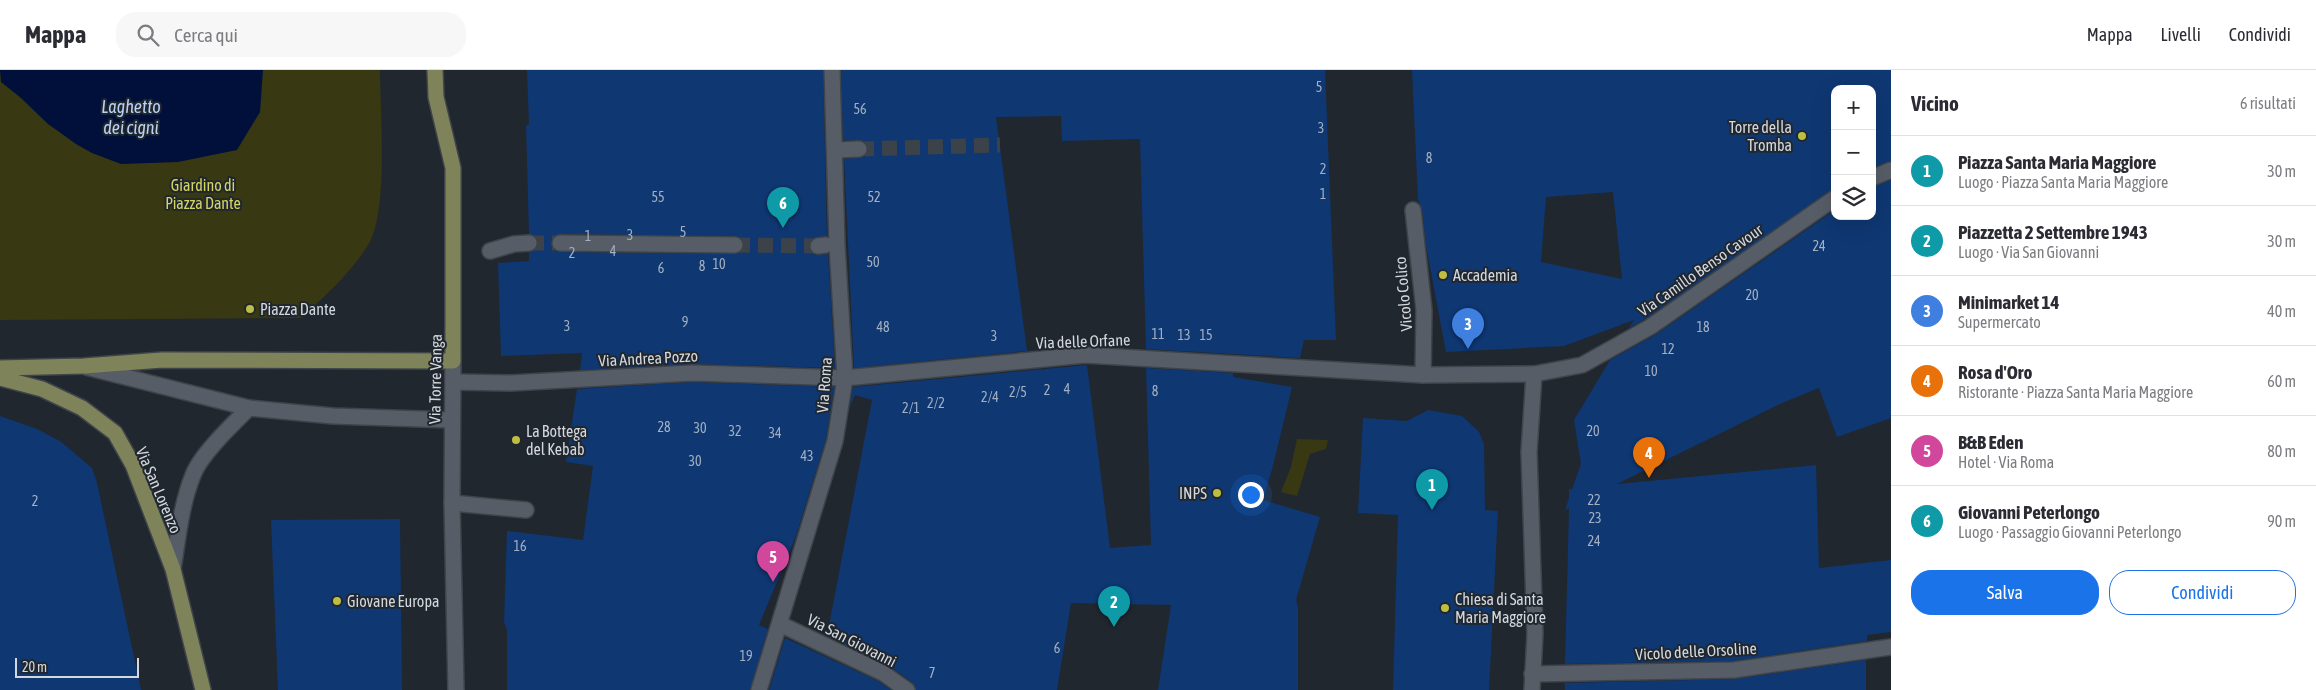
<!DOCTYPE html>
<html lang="it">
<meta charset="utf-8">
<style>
body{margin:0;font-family:"Asap Condensed",sans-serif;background:#f7f7f7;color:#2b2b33}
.controls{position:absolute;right:15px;top:15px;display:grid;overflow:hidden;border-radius:10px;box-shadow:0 5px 20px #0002}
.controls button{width:45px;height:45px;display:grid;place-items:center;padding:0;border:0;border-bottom:1px solid #e1e1e2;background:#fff;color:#2b2b33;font:25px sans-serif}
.scale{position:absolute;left:15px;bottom:12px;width:124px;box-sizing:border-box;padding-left:5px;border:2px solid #d4d8dd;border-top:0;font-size:14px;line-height:18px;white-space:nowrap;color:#d4d8dd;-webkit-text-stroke:4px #21272f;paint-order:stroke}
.you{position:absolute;left:1250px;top:424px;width:18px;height:18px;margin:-12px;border:4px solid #fff;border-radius:50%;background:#1a73e8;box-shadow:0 0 0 8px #1a73e833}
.badge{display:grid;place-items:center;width:32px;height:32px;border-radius:50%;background:#1a73e8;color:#fff;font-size:16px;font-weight:700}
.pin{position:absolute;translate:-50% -41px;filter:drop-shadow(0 1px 2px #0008)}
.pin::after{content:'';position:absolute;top:26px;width:18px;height:15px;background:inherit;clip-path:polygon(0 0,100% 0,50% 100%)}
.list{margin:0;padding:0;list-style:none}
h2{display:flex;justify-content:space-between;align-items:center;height:65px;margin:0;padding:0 20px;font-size:21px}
h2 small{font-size:16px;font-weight:400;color:#7c7c81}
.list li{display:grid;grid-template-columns:32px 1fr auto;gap:15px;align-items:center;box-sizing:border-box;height:70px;padding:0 20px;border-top:1px solid #e1e1e2}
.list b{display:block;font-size:19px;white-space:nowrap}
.list p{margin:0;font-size:16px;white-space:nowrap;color:#7c7c81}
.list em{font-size:16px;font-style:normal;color:#7c7c81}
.actions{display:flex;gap:10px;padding:15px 20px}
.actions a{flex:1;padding:11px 0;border:1px solid #1a73e8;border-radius:20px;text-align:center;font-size:18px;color:#1a73e8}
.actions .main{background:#1a73e8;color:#fff}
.icon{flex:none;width:28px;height:28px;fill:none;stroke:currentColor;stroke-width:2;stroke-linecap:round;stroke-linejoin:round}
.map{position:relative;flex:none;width:1891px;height:620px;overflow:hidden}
header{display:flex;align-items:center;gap:30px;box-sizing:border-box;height:70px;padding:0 25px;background:#fff;border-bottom:1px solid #e1e1e2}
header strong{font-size:24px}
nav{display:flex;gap:28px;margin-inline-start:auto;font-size:18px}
.search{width:350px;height:45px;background:#f7f7f7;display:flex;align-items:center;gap:12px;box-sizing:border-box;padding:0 18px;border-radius:20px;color:#7c7c81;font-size:19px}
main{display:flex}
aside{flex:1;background:#fff}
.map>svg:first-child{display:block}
.green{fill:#383812}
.water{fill:#00103b}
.building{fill:#0f3772;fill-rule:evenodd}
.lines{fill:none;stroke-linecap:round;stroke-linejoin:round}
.minor-tunnel{stroke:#3c4249;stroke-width:15;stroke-dasharray:15 8;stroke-linecap:butt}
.minor-casing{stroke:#3f444a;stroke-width:18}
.major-casing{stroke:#3f444a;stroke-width:18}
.minor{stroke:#575d67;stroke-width:15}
.major{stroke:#7f835a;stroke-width:15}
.poi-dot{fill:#bebf42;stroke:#21272f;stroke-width:2}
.labels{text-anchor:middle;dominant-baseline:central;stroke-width:4;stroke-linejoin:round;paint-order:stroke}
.number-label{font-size:14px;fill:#a3b0c2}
.poi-label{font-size:16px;fill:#d4d8dd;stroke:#21272f;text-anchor:start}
.park-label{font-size:16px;fill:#d4d55e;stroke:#21272f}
.street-label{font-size:16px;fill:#d4d8dd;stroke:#21272f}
.water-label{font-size:18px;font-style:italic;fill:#bad2f6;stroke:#21272f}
</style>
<header>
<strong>Mappa</strong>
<div class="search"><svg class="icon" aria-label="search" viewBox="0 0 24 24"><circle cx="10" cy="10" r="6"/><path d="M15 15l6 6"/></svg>Cerca qui</div>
<nav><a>Mappa</a><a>Livelli</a><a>Condividi</a></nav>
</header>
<main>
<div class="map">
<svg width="1891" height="620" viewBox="0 0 1891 620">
<rect width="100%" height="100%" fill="#21272f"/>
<g class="green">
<path d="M 0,0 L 380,0 C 380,41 389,142 368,175 C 351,203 325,226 301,248 L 0,250 Z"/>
<polygon points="1297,369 1328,370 1326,379 1310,384 1297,426 1281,422 1291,397"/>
</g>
<polygon class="water" points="0,0 263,0 260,42 237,80 178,92 121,94 92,83 76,74 48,54 21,28 1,12"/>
<g class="building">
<path d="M 527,0 L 823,0 L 827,166 L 813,168 L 809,177 L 815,185 L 828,184 L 835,298 L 692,294 L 580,300 L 582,283 L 501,286 L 498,193 L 529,191 L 529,182 L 535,180 L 538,173 L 536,167 L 529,164 L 526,55 L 529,55 ZM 560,164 L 735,166 L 743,170 L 744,176 L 740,183 L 735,184 L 560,182 L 555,181 L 551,173 L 552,168 Z"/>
<polygon points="841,0 1325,0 1336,270 1304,270 1300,288 1146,279 1140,69 1062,71 1061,46 996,47 1027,281 854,298 844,89 864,87 868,78 863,71 843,70"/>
<path d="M 1412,0 L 1891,0 L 1891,91 L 1872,98 L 1872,19 L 1835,19 L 1835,119 L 1645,249 L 1629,258 L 1634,250 L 1564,276 L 1446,282 L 1426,175 L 1422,139 L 1418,129 ZM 1613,122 L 1622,209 L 1541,192 L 1546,127 Z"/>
<polygon points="1891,110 1891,348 1837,367 1819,318 1782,333 1617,414 1816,395 1819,498 1891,490 1891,562 1867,565 1867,571 1733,591 1565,594 1569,438 1565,440 1569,428 1569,419 1572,419 1581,394 1574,350 1610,290 1655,265 1835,140 1835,146 1872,146 1872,117"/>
<polygon points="1087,295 1110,478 1151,475 1146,298 1233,303 1233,307 1292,317 1274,392 1263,430 1320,447 1296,530 1298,537 1298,620 1158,620 1171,535 1071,533 1057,620 916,620 912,612 888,595 827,566 872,330 855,325 850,337 853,317"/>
<polygon points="692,312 834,317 826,369 796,466 759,555 768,559 750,620 507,620 507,560 504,552 507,461 583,470 593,396 566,392 577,319"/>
<polygon points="1428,340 1462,346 1479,362 1484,374 1485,440 1498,441 1489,620 1393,620 1398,445 1358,443 1363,348 1407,351"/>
<polygon points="0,346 37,359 60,371 92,398 97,413 141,620 0,620"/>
<polygon points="400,449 402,620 278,620 271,450"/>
<polygon points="785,568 878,611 891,620 769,620"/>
<polygon points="1866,590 1866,620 1565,620 1565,613 1734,609"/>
</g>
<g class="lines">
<g class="minor-tunnel">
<polyline points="859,79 1000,75"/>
<polyline points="529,173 560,173"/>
<polyline points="735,175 818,176"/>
</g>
<defs>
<g id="minor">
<polyline points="835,80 859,79"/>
<polyline points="1872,108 1891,100"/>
<polyline points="1413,140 1424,240 1423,305"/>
<polyline points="560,173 735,175"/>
<polyline points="818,176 826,175"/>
<polyline points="490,181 514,174 529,173"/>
<polyline points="453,291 452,433 456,620"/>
<polyline points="86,297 249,338 333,346 451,350"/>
<polyline points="453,312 511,313 692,303 845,308 1085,285 1423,305 1534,304 1582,295 1650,257 1835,128"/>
<polyline points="452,433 526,440"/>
<path d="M 173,499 C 178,468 181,435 193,405 C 201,384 233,354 249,338"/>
<polyline points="780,554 883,603 907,620"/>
<polyline points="1532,604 1734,600 1891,577"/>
<polyline points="759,620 835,371 845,308 837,175 832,0"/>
<polyline points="1532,620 1535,564 1529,382 1534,304"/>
</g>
<g id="major">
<polyline points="0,298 84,296 162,290 453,291 453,98 436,27 435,0"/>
<polyline points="0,308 42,319 82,338 115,363 133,395 173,499 203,620"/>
</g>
</defs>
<use href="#minor" class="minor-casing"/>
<use href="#major" class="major-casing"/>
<use href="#minor" class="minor"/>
<use href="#major" class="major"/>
</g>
<g class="poi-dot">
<circle cx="1802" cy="66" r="5"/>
<circle cx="1443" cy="205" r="5"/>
<circle cx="250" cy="239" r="5"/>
<circle cx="516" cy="370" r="5"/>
<circle cx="1217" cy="423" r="5"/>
<circle cx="337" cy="531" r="5"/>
<circle cx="1445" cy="538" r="5"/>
</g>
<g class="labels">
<g class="number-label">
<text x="1319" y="17">5</text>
<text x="860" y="39">56</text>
<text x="1321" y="58">3</text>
<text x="1429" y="88">8</text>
<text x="1323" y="99">2</text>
<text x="1323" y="124">1</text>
<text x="658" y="127">55</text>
<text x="874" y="127">52</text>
<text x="683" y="162">5</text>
<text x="630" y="165">3</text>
<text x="588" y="166">1</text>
<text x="1819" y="176">24</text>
<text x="613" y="181">4</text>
<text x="572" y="183">2</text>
<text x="873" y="192">50</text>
<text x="719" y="194">10</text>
<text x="702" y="196">8</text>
<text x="661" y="198">6</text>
<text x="1752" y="225">20</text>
<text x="685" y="252">9</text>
<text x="567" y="256">3</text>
<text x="883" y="257">48</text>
<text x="1703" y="257">18</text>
<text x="1158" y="264">11</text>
<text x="1184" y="265">13</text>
<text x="1206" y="265">15</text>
<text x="994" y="266">3</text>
<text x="1668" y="279">12</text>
<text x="1651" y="301">10</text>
<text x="1067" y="319">4</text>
<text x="1047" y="320">2</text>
<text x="1155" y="321">8</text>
<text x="1018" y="322">2/5</text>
<text x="990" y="327">2/4</text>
<text x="936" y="333">2/2</text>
<text x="911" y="338">2/1</text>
<text x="664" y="357">28</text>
<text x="700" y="358">30</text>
<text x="735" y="361">32</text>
<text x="1593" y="361">20</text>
<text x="775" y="363">34</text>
<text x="807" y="386">43</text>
<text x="695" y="391">30</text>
<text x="1594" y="430">22</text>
<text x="35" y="431">2</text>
<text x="1595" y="448">23</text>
<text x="1594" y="471">24</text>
<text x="520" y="476">16</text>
<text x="1057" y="578">6</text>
<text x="746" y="586">19</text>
<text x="932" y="603">7</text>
</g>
<g class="poi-label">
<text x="1792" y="57" text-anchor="end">Torre della<tspan x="1792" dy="18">Tromba</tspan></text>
<text x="1453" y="205">Accademia</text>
<text x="260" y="239">Piazza Dante</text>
<text x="526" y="361">La Bottega<tspan x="526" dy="18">del Kebab</tspan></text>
<text x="1207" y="423" text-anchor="end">INPS</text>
<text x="1455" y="529">Chiesa di Santa<tspan x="1455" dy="18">Maria Maggiore</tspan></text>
<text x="347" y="531">Giovane Europa</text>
</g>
<g class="park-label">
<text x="203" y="115">Giardino di<tspan x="203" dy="18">Piazza Dante</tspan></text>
</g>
<g class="street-label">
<text transform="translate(1700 200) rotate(-35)">Via Camillo Benso Cavour</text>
<text transform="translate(1403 224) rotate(-95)">Vicolo Colico</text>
<text transform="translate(1083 271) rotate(-2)">Via delle Orfane</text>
<text transform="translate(648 288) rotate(-3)">Via Andrea Pozzo</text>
<text transform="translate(435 309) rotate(-89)">Via Torre Vanga</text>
<text transform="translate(824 315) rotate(-86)">Via Roma</text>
<text transform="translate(159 420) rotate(67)">Via San Lorenzo</text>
<text transform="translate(852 570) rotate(27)">Via San Giovanni</text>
<text transform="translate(1696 581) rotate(-3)">Vicolo delle Orsoline</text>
</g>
<g class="water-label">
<text x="131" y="36">Laghetto<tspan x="131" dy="21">dei cigni</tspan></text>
</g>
</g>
</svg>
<div class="controls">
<button>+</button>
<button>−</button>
<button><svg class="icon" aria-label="layers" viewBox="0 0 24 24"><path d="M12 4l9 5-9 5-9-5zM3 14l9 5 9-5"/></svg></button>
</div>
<div class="scale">20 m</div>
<div class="you"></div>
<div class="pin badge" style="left:1432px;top:440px;background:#0f9aa8">1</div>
<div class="pin badge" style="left:1114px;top:557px;background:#0f9aa8">2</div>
<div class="pin badge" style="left:1468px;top:279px;background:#3f7fe0">3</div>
<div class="pin badge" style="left:1649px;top:408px;background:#e8710a">4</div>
<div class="pin badge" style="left:773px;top:512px;background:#d1479c">5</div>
<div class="pin badge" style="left:783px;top:158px;background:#0f9aa8">6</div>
</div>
<aside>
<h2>Vicino<small>6 risultati</small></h2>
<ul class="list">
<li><span class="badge" style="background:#0f9aa8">1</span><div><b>Piazza Santa Maria Maggiore</b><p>Luogo · Piazza Santa Maria Maggiore</p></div><em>30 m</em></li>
<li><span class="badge" style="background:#0f9aa8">2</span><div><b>Piazzetta 2 Settembre 1943</b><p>Luogo · Via San Giovanni</p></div><em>30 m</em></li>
<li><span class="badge" style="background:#3f7fe0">3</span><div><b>Minimarket 14</b><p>Supermercato</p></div><em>40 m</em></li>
<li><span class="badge" style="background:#e8710a">4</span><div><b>Rosa d'Oro</b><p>Ristorante · Piazza Santa Maria Maggiore</p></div><em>60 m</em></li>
<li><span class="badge" style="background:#d1479c">5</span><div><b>B&amp;B Eden</b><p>Hotel · Via Roma</p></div><em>80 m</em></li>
<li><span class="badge" style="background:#0f9aa8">6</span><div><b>Giovanni Peterlongo</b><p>Luogo · Passaggio Giovanni Peterlongo</p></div><em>90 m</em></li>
</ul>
<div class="actions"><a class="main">Salva</a><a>Condividi</a></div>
</aside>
</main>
